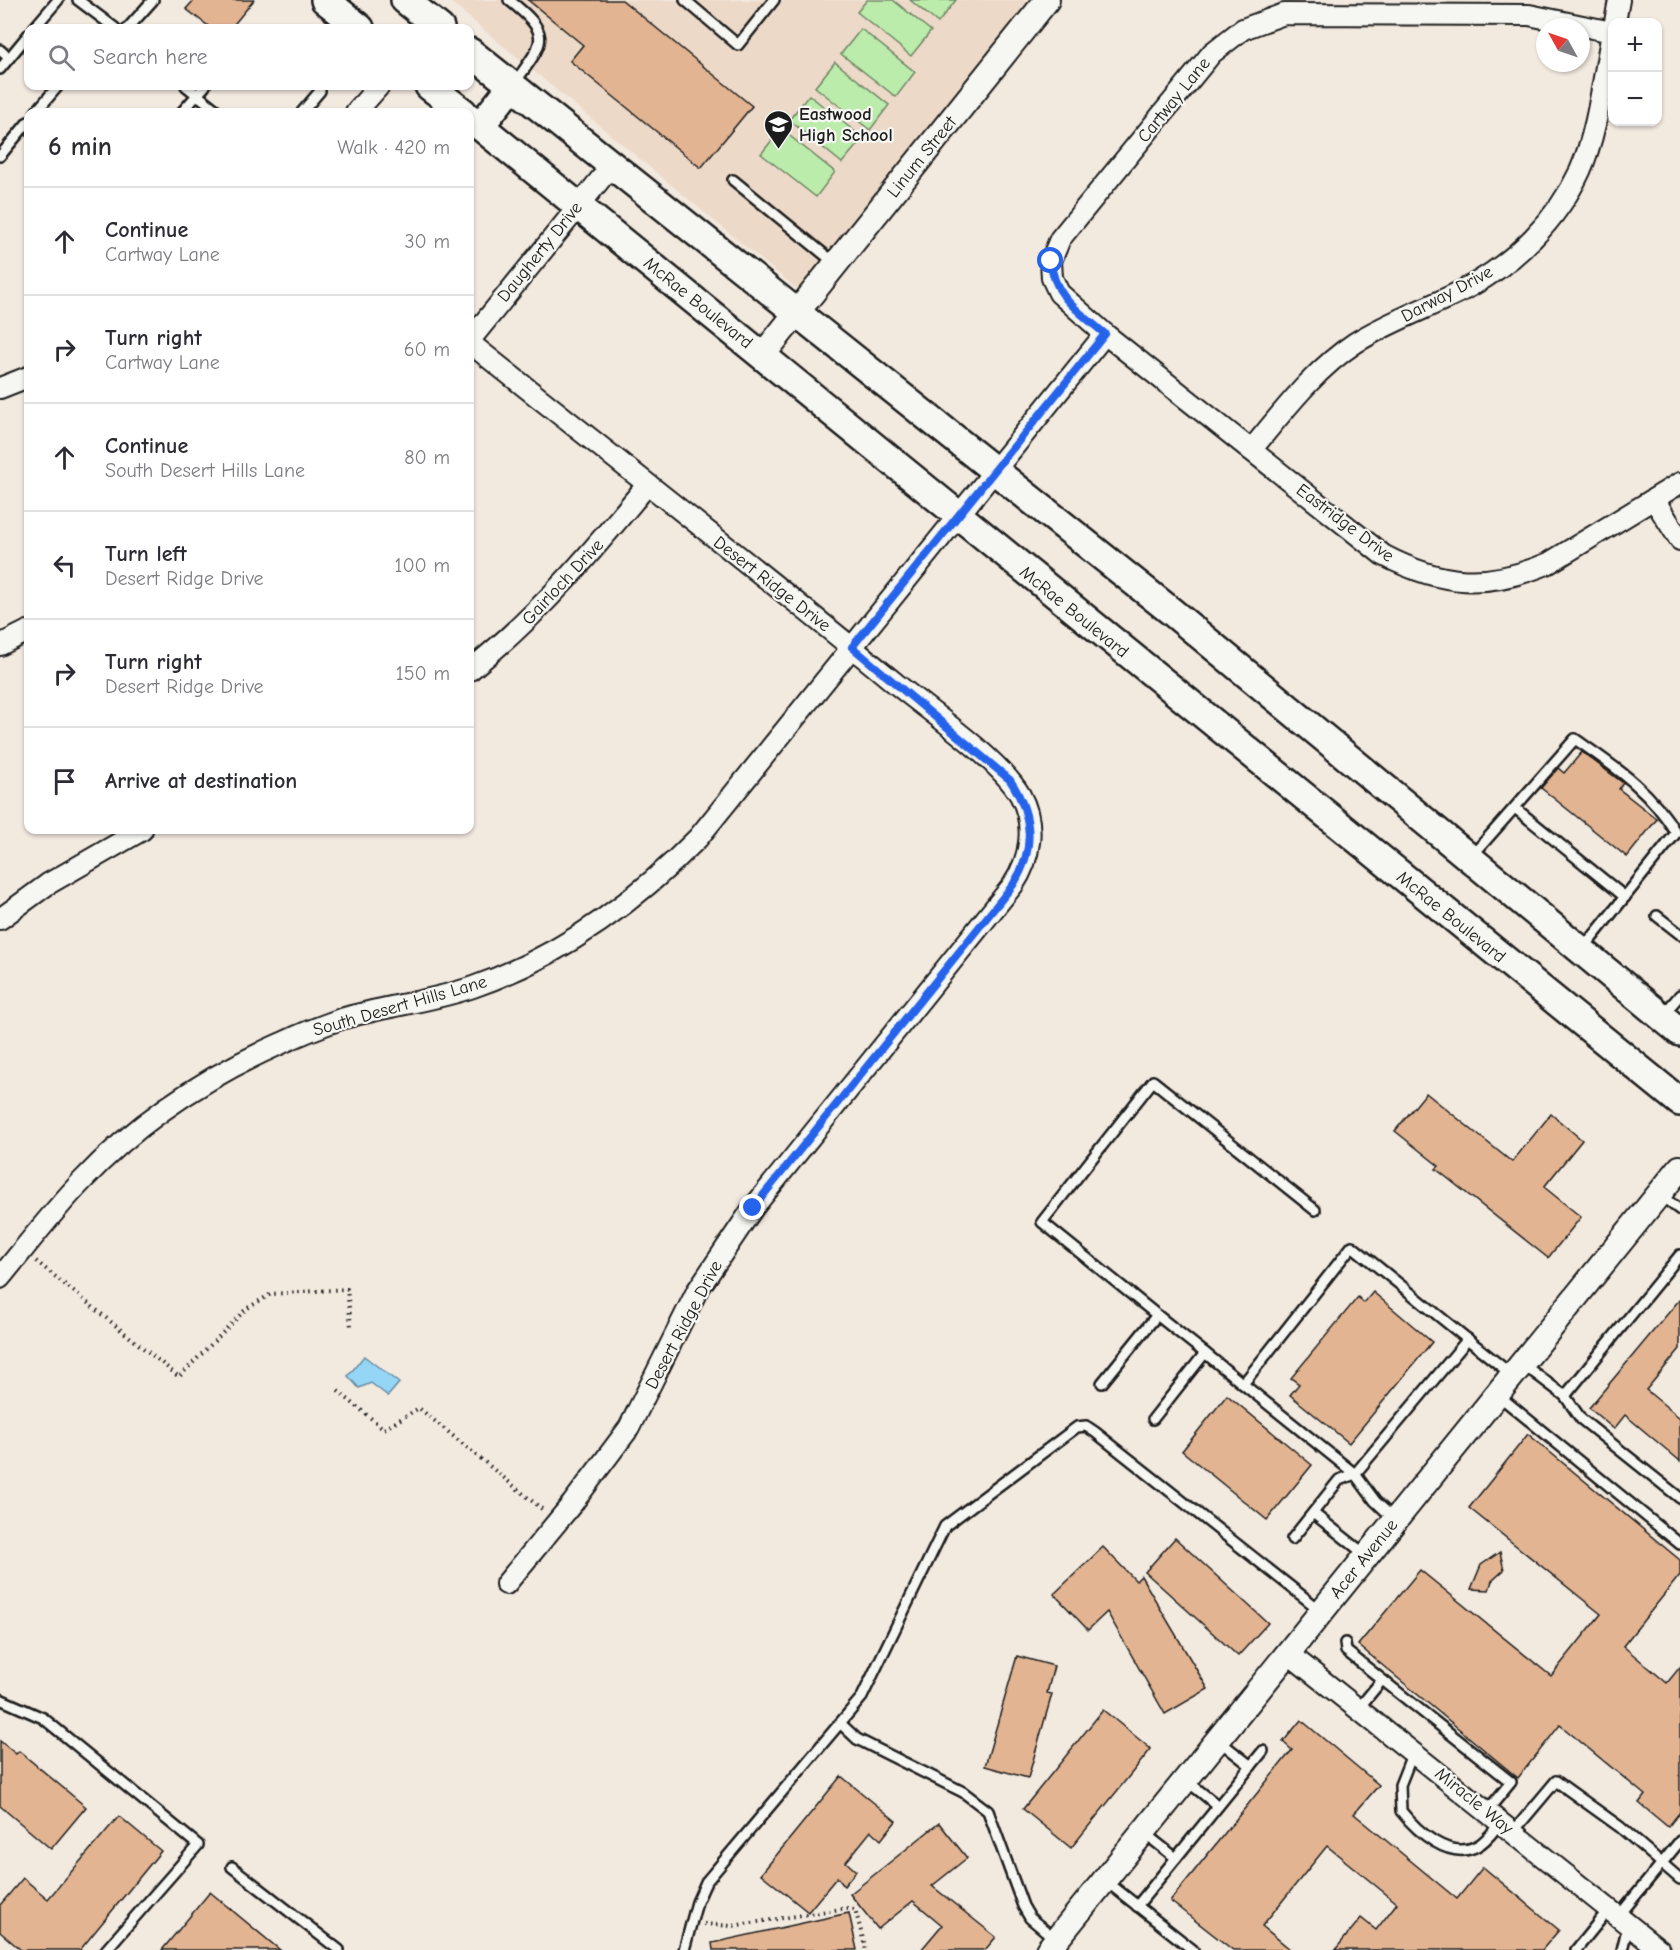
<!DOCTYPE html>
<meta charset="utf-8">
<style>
body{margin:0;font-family:"Comic Neue",sans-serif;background:#f7f7f7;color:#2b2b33}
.controls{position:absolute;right:18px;top:18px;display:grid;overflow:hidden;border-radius:12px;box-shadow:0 2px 4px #0004}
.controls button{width:54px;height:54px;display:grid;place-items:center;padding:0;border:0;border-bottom:2px solid #e1e1e2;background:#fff;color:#2b2b33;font:30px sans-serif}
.compass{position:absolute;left:1536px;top:18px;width:54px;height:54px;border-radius:50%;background:#fff;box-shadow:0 2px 4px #0004;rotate:310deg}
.stop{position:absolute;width:18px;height:18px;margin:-14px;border:4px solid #2563eb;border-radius:50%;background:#fff}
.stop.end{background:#2563eb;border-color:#fff;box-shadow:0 2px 6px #0008}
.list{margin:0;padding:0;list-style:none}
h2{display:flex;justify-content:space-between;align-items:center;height:78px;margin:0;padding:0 24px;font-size:26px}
h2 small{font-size:20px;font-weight:400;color:#7c7c81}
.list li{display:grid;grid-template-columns:39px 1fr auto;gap:18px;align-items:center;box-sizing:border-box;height:108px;padding:0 24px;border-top:2px solid #e1e1e2}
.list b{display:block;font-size:22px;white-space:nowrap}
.list p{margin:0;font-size:20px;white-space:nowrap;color:#7c7c81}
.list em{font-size:20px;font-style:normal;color:#7c7c81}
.icon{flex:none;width:33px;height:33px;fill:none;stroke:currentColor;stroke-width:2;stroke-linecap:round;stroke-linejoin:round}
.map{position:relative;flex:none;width:1680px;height:1950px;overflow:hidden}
.search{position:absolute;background:#fff;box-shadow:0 2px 4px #0004;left:24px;top:24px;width:450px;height:66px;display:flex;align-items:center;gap:15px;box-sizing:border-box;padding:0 21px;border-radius:12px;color:#7c7c81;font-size:22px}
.panel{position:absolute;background:#fff;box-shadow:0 2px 4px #0004;left:24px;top:108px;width:450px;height:726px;border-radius:12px}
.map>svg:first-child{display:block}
.built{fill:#edd9c8}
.green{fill:#bcecab;stroke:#6c8464;stroke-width:1.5}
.water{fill:#95d6f6;stroke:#658c9f;stroke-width:1.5}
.building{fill:#e2b492;stroke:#1c1c1c;stroke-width:1.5}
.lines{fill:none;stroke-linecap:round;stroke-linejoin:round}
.service-casing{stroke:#1c1c1c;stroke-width:14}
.minor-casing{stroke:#1c1c1c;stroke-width:24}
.tertiary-casing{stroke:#1c1c1c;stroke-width:28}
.secondary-casing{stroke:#1c1c1c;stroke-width:32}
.path{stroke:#1c1c1c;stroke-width:4;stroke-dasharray:1.5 4.5;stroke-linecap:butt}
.service{stroke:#f6f6f2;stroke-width:9}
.minor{stroke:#f6f6f2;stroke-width:20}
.tertiary{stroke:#f6f6f2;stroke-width:24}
.secondary{stroke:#f6f6f2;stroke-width:27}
.route{stroke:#2563eb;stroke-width:8}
.labels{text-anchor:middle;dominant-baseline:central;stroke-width:4.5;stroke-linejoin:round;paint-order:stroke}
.street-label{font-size:18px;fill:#1c1c1c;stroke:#f6f6f2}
.poi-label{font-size:18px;font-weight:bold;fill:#1c1c1c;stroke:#f6f6f2;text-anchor:start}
</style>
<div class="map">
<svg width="1680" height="1950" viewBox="0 0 1680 1950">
<rect width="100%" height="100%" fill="#f2e9df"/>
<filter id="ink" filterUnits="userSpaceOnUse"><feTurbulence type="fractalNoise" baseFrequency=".0167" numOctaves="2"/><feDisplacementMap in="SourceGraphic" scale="12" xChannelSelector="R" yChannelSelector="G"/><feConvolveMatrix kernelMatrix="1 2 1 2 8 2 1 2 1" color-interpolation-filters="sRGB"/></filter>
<g filter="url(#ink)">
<polygon class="built" points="448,0 1047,0 809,299"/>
<g class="green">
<polygon points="867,0 893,0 931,31 911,56 857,12"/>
<polygon points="910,0 956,0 938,23"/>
<polygon points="861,29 915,72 896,97 841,54"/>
<polygon points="835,62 889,105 870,130 815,87"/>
<polygon points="809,95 863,138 842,163 789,120"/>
<polygon points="781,129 835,172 816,197 761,154"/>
</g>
<polygon class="water" points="364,1356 399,1383 388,1396 371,1383 359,1388 348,1376"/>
<g class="building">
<polygon points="194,0 254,0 231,28 211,28 186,9"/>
<polygon points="528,0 622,0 752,106 701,168 570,61 583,45"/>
<polygon points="1582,752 1623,783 1619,789 1657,819 1627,857 1541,788 1558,768 1564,773"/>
<polygon points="1426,1093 1512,1162 1551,1114 1582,1140 1544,1187 1581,1217 1548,1258 1436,1169 1439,1166 1395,1131"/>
<polygon points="1373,1292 1432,1342 1349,1443 1290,1395 1299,1384 1291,1378 1358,1297 1364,1303"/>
<polygon points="1680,1299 1680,1349 1646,1390 1680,1418 1680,1461 1625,1415 1614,1429 1589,1408"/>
<polygon points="1227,1395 1312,1465 1267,1520 1182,1451"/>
<polygon points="1528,1434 1680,1560 1680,1575 1623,1646 1667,1683 1680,1667 1680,1812 1668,1827 1639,1803 1645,1795 1560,1725 1518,1778 1358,1645 1420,1570 1551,1676 1601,1614 1469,1508"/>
<polygon points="1175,1538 1268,1623 1238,1656 1145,1572"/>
<polygon points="1103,1547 1136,1581 1141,1576 1208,1689 1165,1714 1107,1612 1088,1630 1054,1594"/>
<polygon points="1500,1552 1504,1570 1492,1581 1489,1590 1471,1589 1481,1565"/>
<polygon points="1017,1656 1054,1666 1047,1693 1052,1694 1028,1778 985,1766"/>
<polygon points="1103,1710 1151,1749 1071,1848 1023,1809"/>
<polygon points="1301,1720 1379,1785 1354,1814 1457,1899 1483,1867 1559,1930 1542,1950 1335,1950 1361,1918 1376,1930 1397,1903 1327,1846 1262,1926 1291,1950 1233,1950 1170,1901 1292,1750 1283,1742"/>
<polygon points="0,1741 16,1754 19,1751 86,1807 51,1849 0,1806"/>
<polygon points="841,1776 896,1821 881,1840 871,1831 846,1862 856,1871 844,1886 837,1877 808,1912 761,1874"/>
<polygon points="119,1816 161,1851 80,1950 21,1950 0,1932 0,1905 23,1878 48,1899"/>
<polygon points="939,1823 967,1858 932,1886 996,1937 985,1950 921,1950 942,1925 913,1901 878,1929 850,1894"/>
<polygon points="210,1892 280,1950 162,1950"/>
<polygon points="849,1913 857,1950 713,1950 712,1943"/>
</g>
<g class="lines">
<defs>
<g id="service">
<polyline points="78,0 115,28"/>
<path d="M 509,0 C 554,36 544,41 514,84"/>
<polyline points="685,0 738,45 774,0"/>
<polyline points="34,28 58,0"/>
<polyline points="128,28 153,0"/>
<polyline points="0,50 9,58"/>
<polyline points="0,69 28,35"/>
<polyline points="186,86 219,112"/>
<polyline points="36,112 58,86"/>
<polyline points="182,112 205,86"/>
<polyline points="302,112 320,91 320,86"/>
<polyline points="0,156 28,122"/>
<polyline points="733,180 836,264"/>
<polyline points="1515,808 1625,897"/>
<path d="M 1471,857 L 1575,739 C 1615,767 1651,790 1676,833 L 1583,949"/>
<polyline points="1657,916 1680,934"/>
<polyline points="1663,1015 1680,995"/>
<polyline points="1660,1195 1680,1210"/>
<polyline points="1157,1315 1042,1222 1153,1081 1315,1210"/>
<polyline points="1524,1365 1565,1396 1581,1419 1680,1498"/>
<polyline points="1102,1383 1157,1315 1205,1353"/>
<polyline points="1498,1395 1680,1544"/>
<polyline points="1565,1396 1680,1255"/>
<polyline points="1153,1419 1205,1353 1243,1384"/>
<polyline points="1355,1474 1243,1384 1352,1246 1512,1375"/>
<polyline points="1313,1513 1367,1556"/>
<polyline points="1394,1519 1375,1501 1355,1474 1468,1339"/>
<polyline points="1292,1539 1339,1480 1355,1474"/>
<polyline points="1345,1643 1346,1651 1511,1782 1487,1811"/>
<polyline points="0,1699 43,1718 198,1845 106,1950"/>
<polyline points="1358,1709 1382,1680"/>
<polyline points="840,1723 857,1739 963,1792 988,1811 1023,1906 1030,1918 1055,1939"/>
<polyline points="1218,1740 1251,1766"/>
<path d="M 1413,1752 L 1400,1785 L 1401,1811 C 1417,1831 1449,1861 1477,1846 C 1487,1841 1494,1830 1501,1822"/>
<polyline points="1186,1780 1218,1806"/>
<polyline points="1143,1832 1176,1858"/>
<polyline points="1513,1832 1556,1781 1620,1827 1680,1879"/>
<polyline points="232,1867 339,1950"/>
<polyline points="1106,1881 1193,1950"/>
<polyline points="1137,1906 1263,1751"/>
<polyline points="1618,1917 1680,1841"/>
<polyline points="684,1950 697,1902 706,1882 862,1697 945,1526 1077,1427 1086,1426 1095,1432 1320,1610"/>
<polyline points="1576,1950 1609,1909"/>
<polyline points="1622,1950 1628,1925"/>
</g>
<g id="minor">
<polyline points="1615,22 1619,0"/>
<path d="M 1612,32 L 1529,15 L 1284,14 L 1243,29 L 1212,53 L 1060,239 L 1051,261 L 1052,278 L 1059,293 L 1105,334 L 1383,555 C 1442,586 1488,589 1549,563 L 1680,483"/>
<polyline points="356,112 379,86"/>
<polyline points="470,340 612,165"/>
<path d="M 470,343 C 611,456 755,567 895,683 C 929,711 999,759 1020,795 C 1036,824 1031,858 1013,885 L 753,1208 L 697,1291 L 629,1428 L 572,1504 L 506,1584"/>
<polyline points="0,388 28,377"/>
<path d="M 1251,450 C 1283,412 1313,371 1355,343 C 1391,320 1432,307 1469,287 C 1516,261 1557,220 1580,171 C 1598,131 1603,77 1612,34"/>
<polyline points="1655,501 1680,540"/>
<polyline points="0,645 28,631"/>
<path d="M 470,670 C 539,615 591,553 647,485"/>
<polyline points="0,919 48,884 142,830"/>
<path d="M 0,1278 C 27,1245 53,1211 82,1181 C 138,1121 207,1076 282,1043 C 301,1034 321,1026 341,1019 C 384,1006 430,1002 473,987 C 560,957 634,903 698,838 L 1105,334"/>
<polyline points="1289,1654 1660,1950"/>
</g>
<g id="tertiary">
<polyline points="762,356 1047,0"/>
<polyline points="1048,1950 1680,1168"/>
</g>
<g id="secondary">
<polyline points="325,0 360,28"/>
<polyline points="405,0 440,28"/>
<polyline points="470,52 1172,612 1680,1032"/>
<polyline points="429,86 463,112"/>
<polyline points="470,118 1680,1102"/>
<polyline points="480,126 512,86"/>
</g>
</defs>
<use href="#service" class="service-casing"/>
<use href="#minor" class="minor-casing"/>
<use href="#tertiary" class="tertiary-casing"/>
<use href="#secondary" class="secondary-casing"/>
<g class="path">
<polyline points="36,1261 179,1377 246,1309 271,1294 347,1289 351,1326"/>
<polyline points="338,1391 384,1429 419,1408 543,1510"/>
<polyline points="704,1924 732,1926 847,1908 855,1909 866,1950"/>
</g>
<use href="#service" class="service"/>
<use href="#minor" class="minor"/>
<use href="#tertiary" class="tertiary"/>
<use href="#secondary" class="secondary"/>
</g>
</g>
<g class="lines" filter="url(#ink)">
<path class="route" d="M 753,1208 L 1013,885 C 1036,849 1033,815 1010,780 L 852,647 L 1105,334 C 1080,312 1053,297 1051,261"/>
</g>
<defs>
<symbol id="school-pin" viewBox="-11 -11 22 30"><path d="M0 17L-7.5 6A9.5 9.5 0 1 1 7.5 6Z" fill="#1c1c1c" stroke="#f6f6f2"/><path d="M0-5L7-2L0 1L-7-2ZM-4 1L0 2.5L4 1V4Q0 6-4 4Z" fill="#fff"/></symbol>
</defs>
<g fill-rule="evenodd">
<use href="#school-pin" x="762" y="108" width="33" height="45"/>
</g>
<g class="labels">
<g class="street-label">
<text transform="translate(1174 100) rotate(-51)">Cartway Lane</text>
<text transform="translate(922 157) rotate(-51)">Linum Street</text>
<text transform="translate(540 252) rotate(-51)">Daugherty Drive</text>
<text transform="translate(1447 294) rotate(-28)">Darway Drive</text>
<text transform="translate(698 303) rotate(39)">McRae Boulevard</text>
<text transform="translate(1345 523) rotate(37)">Eastridge Drive</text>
<text transform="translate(563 582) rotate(-47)">Gairloch Drive</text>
<text transform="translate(772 584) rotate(38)">Desert Ridge Drive</text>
<text transform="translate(1074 612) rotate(39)">McRae Boulevard</text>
<text transform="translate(1451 917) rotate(39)">McRae Boulevard</text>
<text transform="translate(400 1006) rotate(-16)">South Desert Hills Lane</text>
<text transform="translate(684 1325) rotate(-62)">Desert Ridge Drive</text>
<text transform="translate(1364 1559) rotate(-51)">Acer Avenue</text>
<text transform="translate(1474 1801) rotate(39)">Miracle Way</text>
</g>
<g class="poi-label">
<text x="799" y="114">Eastwood<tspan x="799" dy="21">High School</tspan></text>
</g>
</g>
</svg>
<div class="controls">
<button>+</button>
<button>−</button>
</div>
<svg class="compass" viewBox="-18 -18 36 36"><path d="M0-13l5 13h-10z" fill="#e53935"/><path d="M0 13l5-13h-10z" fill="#7c7c81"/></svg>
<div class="stop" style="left:1051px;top:261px"></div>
<div class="stop end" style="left:753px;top:1208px"></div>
<div class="search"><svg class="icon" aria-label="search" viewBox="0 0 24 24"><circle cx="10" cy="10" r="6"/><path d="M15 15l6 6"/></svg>Search here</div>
<section class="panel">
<h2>6 min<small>Walk · 420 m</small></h2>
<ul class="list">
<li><svg class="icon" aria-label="ahead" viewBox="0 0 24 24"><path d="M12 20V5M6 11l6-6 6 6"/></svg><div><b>Continue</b><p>Cartway Lane</p></div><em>30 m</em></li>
<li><svg class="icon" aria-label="right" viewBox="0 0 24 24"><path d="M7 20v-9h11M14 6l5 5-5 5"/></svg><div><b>Turn right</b><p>Cartway Lane</p></div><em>60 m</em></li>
<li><svg class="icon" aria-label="ahead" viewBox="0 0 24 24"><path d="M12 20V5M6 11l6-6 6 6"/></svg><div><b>Continue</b><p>South Desert Hills Lane</p></div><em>80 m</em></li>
<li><svg class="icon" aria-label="left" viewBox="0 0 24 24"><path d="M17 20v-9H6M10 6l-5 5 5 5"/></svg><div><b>Turn left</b><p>Desert Ridge Drive</p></div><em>100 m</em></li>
<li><svg class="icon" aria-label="right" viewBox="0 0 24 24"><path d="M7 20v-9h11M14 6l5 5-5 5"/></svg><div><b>Turn right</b><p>Desert Ridge Drive</p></div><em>150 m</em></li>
<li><svg class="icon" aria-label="arrive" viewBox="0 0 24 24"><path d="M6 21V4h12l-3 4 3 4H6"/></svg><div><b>Arrive at destination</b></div></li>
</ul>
</section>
</div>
